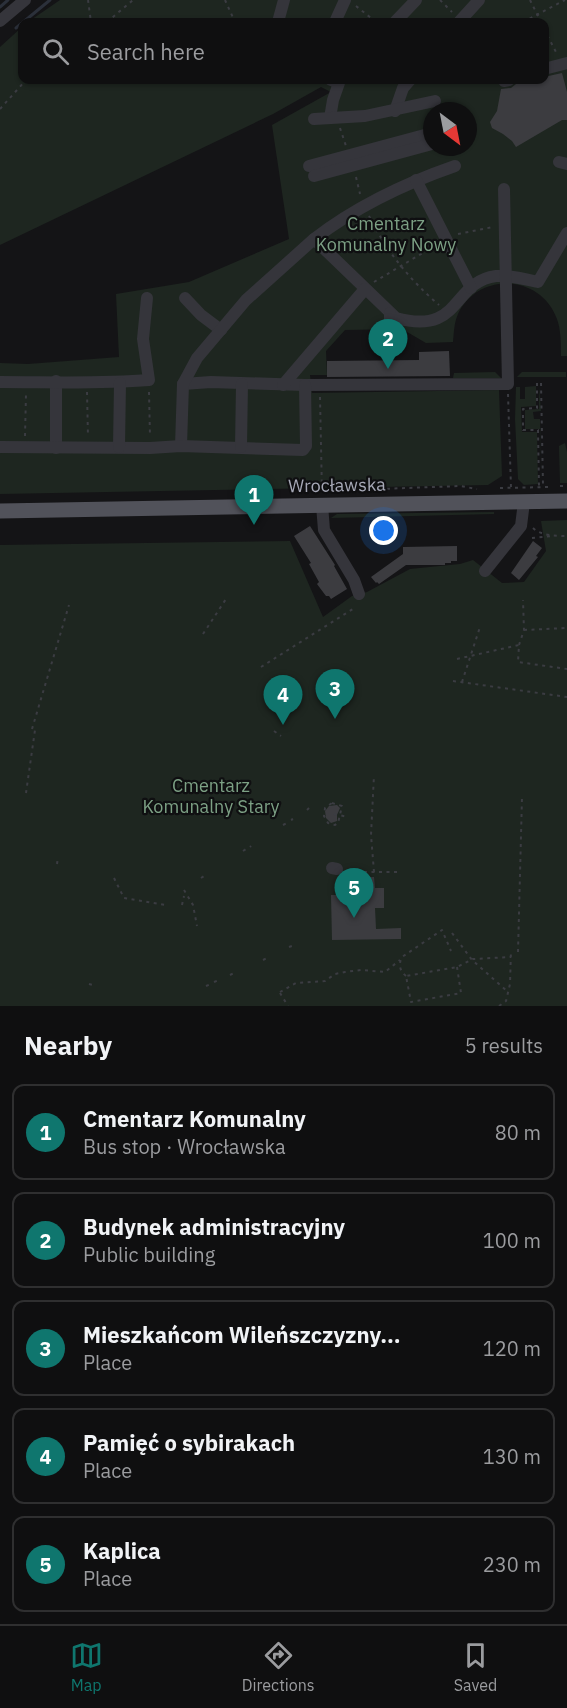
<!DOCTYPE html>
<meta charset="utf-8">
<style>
body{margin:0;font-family:"IBM Plex Sans",sans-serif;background:#181819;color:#f1f3f6}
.compass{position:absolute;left:423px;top:102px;width:54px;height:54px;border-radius:50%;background:#0f0f10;box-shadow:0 2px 4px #0004;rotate:148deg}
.you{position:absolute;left:384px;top:531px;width:21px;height:21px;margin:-15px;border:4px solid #fff;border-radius:50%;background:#1a73e8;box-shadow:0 0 0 9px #1a73e833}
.badge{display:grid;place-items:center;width:39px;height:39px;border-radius:50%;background:#0f766e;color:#fff;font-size:20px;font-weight:700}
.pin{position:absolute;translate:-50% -50px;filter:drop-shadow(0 2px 3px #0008)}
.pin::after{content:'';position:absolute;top:32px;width:21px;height:18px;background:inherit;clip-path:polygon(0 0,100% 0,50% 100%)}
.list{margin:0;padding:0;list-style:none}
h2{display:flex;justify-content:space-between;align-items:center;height:78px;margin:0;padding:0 24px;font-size:26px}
h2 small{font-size:20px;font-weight:400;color:#9b9c9f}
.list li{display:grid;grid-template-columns:39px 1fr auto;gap:18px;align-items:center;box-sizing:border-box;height:96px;margin:0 12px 12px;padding:0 12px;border:2px solid #2f2f30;border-radius:12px}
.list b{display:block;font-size:22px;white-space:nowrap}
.list p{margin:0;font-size:20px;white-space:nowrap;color:#9b9c9f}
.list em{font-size:20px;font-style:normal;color:#9b9c9f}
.icon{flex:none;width:33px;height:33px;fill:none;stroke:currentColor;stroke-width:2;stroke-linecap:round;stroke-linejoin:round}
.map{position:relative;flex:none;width:567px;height:1006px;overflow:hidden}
.search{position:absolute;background:#0f0f10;box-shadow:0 2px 4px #0004;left:18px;right:18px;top:18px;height:66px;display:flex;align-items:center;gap:15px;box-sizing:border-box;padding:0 21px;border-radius:12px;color:#9b9c9f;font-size:22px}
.sheet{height:618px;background:#0f0f10}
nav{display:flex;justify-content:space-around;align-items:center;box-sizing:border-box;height:84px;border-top:2px solid #2f2f30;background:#0f0f10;font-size:16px;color:#9b9c9f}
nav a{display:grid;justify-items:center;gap:3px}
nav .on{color:#0f766e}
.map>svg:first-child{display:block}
.green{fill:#1e2620;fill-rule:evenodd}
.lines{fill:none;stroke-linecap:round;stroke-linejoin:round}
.stream{stroke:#2b303a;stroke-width:3}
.building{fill:#3c3c40}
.path{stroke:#3b3c42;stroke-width:2;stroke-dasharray:3 4.5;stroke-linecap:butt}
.minor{stroke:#35353b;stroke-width:12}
.major{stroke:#51525a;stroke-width:15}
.labels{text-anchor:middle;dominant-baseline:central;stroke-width:4.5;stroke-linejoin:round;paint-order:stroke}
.park-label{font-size:18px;fill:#7da185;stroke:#0f0f11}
.street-label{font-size:18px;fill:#a6a8b6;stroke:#0f0f11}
</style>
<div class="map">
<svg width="567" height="1006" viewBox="0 0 567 1006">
<rect width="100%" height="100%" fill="#141416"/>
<g class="green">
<path d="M 60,0 L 567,0 L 567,356 L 561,356 C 561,344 561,330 557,319 C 541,274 478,271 458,314 C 454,323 454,332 453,342 L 426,343 L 402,329 L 345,330 L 326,351 L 327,375 L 310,375 L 312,393 L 499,390 L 502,476 L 488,485 L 0,494 L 0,363 L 28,364 L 119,357 L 116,294 L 189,282 L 289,239 L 272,125 L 331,92 L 321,87 L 273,114 L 0,245 L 0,47 L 22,27 L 22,80 L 544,80 L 544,22 L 28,22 ZM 432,111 L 468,111 L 468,147 L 432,147 Z"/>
<polygon points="495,372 501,378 453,378 454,373"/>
<polygon points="522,372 566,372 566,377 517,377"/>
<polygon points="536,386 536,406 521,407 522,432 537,432 538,484 524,485 518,479 515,419 516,387 520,387 520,399 525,399 525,387"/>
<polygon points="539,387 541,411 533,412 534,419 540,419 542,484 540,429 525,429 525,410 539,409"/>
<polygon points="565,443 567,452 567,483 560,483 559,446"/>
<polygon points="494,512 494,514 331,518 337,514"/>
<polygon points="567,520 567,1006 0,1006 0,545 290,541 323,617 352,596 367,592 410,569 460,564 473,560 502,583 524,582 546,551 541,521"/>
</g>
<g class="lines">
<g class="stream">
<polyline points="0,7 8,0"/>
<polyline points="16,28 50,0"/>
</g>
</g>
<g class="building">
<polygon points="562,73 567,92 567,120 562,120 516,147 512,141 503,134 492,128 490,122 497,111 501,89 511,88 516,84 531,80 544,80 544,77"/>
<polygon points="449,351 450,376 327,377 327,361 419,360 419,352"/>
<polygon points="310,526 335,565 334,566 347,589 331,599 329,596 326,596 317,584 319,582 309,564 311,563 294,536"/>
<polygon points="533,541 542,548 536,556 538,557 519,580 511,573"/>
<polygon points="457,546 457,561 451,561 451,563 445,563 445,565 406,565 379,584 377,582 376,583 371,577 403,554 403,547"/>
<polygon points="337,805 340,808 337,815 337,821 331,823 326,818 325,811 329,806"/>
<polygon points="374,877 375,888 384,888 384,908 375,908 376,929 401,928 401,939 332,940 331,895 336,895 336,891 339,891 339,888 343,887 343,878"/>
</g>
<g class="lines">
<g class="path">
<polyline points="88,0 91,22"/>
<polyline points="225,0 235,22"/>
<polyline points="440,0 452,12"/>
<polyline points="530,0 541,22"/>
<polyline points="356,6 376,22"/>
<polyline points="107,22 133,0"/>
<polyline points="523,22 565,0"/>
<polyline points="544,29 557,54"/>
<polyline points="0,109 26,80"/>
<polyline points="340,128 346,146"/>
<polyline points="356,177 360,194"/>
<path d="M 369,216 C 387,252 409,279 439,305"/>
<polyline points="458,234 493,227"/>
<polyline points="374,282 436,245"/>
<polyline points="537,383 537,408 523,409 523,430 538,430 539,487"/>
<polyline points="541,383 543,485"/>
<polyline points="87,392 88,437"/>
<polyline points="149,392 150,437"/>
<polyline points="508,394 511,488"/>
<polyline points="320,397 322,493"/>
<polyline points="25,436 26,394"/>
<polyline points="560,486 567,486"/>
<polyline points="500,488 549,487"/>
<polyline points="327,491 460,486 477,489"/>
<path d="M 533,528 C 541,536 556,536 567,536"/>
<polyline points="532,538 553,536"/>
<polyline points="524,630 567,628"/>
<polyline points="203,634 226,599"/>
<polyline points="519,645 524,630 523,600"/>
<polyline points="457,659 519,645 518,662 567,669"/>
<polyline points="261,667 356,607"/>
<polyline points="453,681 567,697"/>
<polyline points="462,682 480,627"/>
<polyline points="32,729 69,605"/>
<polyline points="274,731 281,736"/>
<polyline points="26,793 35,730"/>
<polygon points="332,803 342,806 338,823 335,825 328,823 324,816 325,808"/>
<polyline points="307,810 309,808"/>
<polyline points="334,814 348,817"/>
<polyline points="291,820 293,819"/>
<polyline points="283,825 287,823"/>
<polyline points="250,847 251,846"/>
<polyline points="243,851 246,849"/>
<polyline points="57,864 58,857"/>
<polyline points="349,872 398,872"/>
<polyline points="374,872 371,835 374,775"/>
<polyline points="114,878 124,898 165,905"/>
<polyline points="201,878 204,876"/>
<polyline points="184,890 193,905 197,926"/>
<polyline points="182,905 184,896"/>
<polyline points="452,933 472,960 508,992"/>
<polyline points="289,947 292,946"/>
<polyline points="518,952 522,797"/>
<polyline points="263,960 267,958"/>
<polyline points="457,967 461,993 411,1002 406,976 457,967 473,959 511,957"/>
<polyline points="230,975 234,973"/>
<path d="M 406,976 C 400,971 398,965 402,957 L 442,930 L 451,951"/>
<polyline points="214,982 219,980"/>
<polyline points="89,984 96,986"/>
<polyline points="206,986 211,984"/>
<polyline points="280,992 296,983 325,981 335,974 345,972 361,970 385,972 400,960"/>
<polyline points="280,993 288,1006"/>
<polyline points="499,1006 506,1001 510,984 511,950"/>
</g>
<g class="minor">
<polyline points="0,21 25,0"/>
<polyline points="278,22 284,0"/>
<polyline points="335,22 345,0"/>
<polyline points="395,22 416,0"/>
<polyline points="459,22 479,0"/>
<polyline points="544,69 567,63"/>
<polyline points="504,81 509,80"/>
<polyline points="395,111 403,88 410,80"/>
<polyline points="330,118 333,100 339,83 331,80"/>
<polyline points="314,119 365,116 435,101"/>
<polyline points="559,162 567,164"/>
<polyline points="309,166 432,133"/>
<path d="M 455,166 C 403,184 357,206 314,239 L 396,318 C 462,336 451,282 496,276 C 510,275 525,279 538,282 L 567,233"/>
<polyline points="314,176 432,144"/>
<polyline points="416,180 471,288"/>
<polyline points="185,298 201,315 221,330"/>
<polyline points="390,349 390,313"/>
<polyline points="56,381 56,448"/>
<path d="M 0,382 C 50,382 99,384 149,380 L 143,339 L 147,298"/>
<polyline points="183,384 211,382 305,385 508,384 504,189"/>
<polyline points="283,385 365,289"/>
<polyline points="181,446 183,384 197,358 246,300 314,239"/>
<polyline points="0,447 150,448 181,446 303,450 306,446 305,385"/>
<polyline points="119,447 120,383"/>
<polyline points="241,447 242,384"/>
<polyline points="322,505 324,530 354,580 359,594"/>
<polyline points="485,571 521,526 524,502"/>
<polyline points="332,868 337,869"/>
</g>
<polyline class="major" points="0,511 567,501"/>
</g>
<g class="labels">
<g class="park-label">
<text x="386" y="223">Cmentarz<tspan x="386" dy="21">Komunalny Nowy</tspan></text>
<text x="211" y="785">Cmentarz<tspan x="211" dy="21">Komunalny Stary</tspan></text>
</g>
<g class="street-label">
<text transform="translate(337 485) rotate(-1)">Wrocławska</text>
</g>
</g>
</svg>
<svg class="compass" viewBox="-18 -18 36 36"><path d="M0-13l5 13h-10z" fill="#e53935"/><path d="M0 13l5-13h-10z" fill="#9b9c9f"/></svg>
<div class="you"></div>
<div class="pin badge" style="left:254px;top:525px">1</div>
<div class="pin badge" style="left:388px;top:369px">2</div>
<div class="pin badge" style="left:335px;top:719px">3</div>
<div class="pin badge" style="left:283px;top:725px">4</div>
<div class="pin badge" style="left:354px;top:918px">5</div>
<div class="search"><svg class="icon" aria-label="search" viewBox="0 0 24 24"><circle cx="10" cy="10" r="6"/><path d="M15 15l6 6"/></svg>Search here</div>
</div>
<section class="sheet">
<h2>Nearby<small>5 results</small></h2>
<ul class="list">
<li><span class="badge">1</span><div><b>Cmentarz Komunalny</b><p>Bus stop · Wrocławska</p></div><em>80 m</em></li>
<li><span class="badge">2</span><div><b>Budynek administracyjny</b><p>Public building</p></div><em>100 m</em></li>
<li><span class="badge">3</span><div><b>Mieszkańcom Wileńszczyzny...</b><p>Place</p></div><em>120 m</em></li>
<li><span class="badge">4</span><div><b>Pamięć o sybirakach</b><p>Place</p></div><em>130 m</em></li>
<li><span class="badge">5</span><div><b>Kaplica</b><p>Place</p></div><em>230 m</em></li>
</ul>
</section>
<nav>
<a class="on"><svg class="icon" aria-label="map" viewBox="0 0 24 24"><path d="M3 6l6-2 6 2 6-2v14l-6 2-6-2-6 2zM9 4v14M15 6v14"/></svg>Map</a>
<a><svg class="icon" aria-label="directions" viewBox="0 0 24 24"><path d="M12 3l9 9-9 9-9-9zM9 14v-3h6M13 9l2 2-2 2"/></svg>Directions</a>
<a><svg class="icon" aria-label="saved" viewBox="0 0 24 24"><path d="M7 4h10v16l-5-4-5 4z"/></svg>Saved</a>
</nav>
